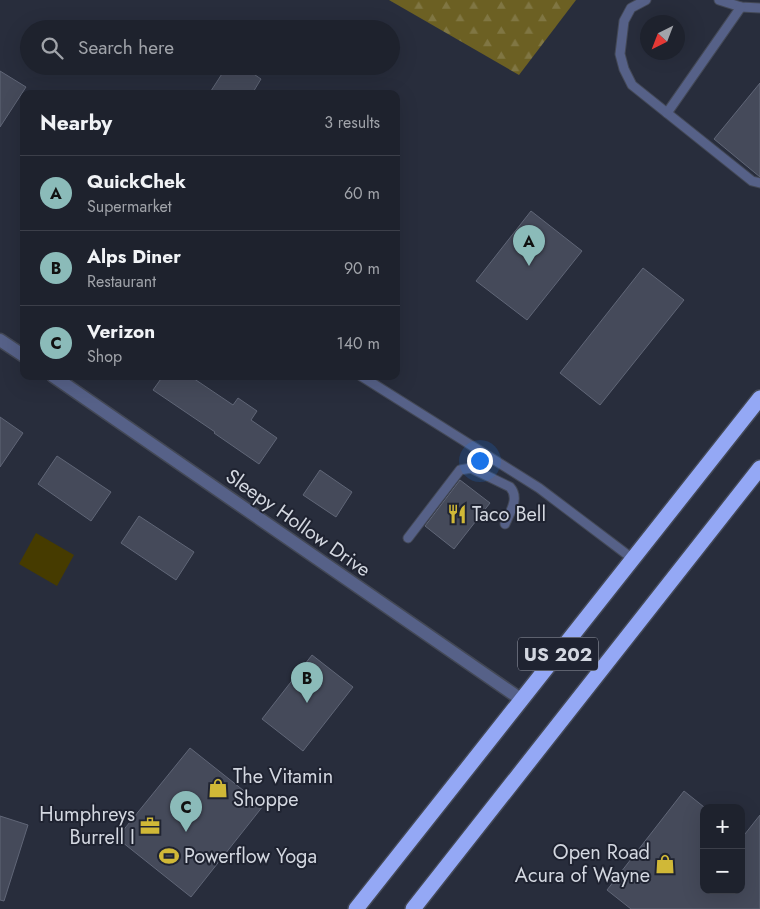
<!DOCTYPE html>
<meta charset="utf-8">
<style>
body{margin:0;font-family:Jost,sans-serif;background:#2b2f39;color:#f1f3f6}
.controls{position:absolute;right:15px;bottom:15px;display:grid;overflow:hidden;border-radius:10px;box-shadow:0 5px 20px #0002}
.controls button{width:45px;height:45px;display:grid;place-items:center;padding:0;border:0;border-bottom:1px solid #3c3f49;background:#1e222d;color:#f1f3f6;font:25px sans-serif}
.compass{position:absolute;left:640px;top:15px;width:45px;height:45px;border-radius:50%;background:#1e222d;box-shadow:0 5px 20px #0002;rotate:222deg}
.you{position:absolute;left:479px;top:460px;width:18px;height:18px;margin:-12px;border:4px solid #fff;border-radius:50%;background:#1a73e8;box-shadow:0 0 0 8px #1a73e833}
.badge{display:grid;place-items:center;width:32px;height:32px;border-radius:50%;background:#8bbbb9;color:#111;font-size:16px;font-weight:700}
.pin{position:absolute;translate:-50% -41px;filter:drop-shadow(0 1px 2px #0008)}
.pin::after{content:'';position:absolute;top:26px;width:18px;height:15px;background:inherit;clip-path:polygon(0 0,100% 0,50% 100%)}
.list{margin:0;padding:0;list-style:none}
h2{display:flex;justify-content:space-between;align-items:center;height:65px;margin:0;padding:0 20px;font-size:21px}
h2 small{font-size:16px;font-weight:400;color:#a1a4aa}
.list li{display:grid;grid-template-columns:32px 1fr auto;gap:15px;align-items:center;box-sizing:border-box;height:75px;padding:0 20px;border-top:1px solid #3c3f49}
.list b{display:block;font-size:19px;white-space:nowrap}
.list p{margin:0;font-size:16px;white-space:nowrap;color:#a1a4aa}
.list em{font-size:16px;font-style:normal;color:#a1a4aa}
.icon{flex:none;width:28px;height:28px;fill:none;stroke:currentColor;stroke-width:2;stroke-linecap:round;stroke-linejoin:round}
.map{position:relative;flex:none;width:760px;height:909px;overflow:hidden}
.search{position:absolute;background:#1e222d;box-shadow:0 5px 20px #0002;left:20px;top:20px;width:380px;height:55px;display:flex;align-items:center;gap:12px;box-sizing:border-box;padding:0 18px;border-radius:28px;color:#a1a4aa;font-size:19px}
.panel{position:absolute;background:#1e222d;box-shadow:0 5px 20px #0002;left:20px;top:90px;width:380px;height:290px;border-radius:10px}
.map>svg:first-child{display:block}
.forest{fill:url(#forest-firs)}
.garden{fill:#463b00}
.building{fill:#454a5a;stroke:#606677}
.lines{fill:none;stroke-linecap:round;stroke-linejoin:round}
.lane-casing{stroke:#434856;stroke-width:11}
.street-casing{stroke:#434856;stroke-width:15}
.highway-casing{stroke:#434856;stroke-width:18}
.lane{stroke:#566188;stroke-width:9}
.street{stroke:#566188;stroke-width:12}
.highway{stroke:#94a8f5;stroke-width:15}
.labels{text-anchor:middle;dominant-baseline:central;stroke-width:4;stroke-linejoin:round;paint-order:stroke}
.shield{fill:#1f2331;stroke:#9da1ac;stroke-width:1}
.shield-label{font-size:19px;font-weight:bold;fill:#d3d7e0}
.poi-label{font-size:20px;fill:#d3d7e0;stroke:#1f2331;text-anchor:start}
.street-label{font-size:20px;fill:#d3d7e0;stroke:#1f2331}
</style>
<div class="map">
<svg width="760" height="909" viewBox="0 0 760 909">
<defs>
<pattern id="forest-firs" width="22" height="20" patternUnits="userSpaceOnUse" patternTransform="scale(1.25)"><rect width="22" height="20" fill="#6c6023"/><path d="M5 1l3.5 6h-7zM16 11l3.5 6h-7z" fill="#807643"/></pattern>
</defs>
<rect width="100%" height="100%" fill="#282d3c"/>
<polygon class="forest" points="389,0 576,0 519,75"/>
<polygon class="garden" points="36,533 74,555 57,586 19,564"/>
<g class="building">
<polygon points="227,66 242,66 261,79 252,94 209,94"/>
<polygon points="0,71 26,87 0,127"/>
<polygon points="760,83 760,177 714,139"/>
<polygon points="531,211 582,251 527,320 476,281"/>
<polygon points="643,268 684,300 600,405 560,373"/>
<polygon points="163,376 190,376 233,405 238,398 257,411 251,420 277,438 259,464 214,433 215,432 153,390"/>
<polygon points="0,417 23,433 0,467"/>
<polygon points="57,456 111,492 91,521 38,484"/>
<polygon points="320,470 352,492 336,517 303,495"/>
<polygon points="460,480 490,503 454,549 425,526"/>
<polygon points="139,516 194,552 176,580 121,543"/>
<polygon points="312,655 353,687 303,751 262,719"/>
<polygon points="190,748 263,806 191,897 117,838"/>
<polygon points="684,791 704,807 704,890 741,890 741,839 760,815 760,909 631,909 607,890"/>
<polygon points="0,816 28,825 4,901 0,900"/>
</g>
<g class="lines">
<defs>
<g id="lane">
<polyline points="646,0 631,8 624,21 620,54 624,69 632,85 752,181 760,183"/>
<polyline points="719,0 741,7 760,8"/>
<polyline points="667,113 741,7"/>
<polyline points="361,376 539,488 633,559"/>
<path d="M 408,538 L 460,470 L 471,468 L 510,487 C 520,498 510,512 505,524"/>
</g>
<g id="street">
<polyline points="0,340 24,356"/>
<polyline points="53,376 522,700"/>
</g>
<g id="highway">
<polyline points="356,909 760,398"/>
<polyline points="413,909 760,468"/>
</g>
</defs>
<use href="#lane" class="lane-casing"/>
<use href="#street" class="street-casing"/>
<use href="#highway" class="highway-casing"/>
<use href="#lane" class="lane"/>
<use href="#street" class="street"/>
<use href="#highway" class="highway"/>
</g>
<defs>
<symbol id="restaurant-bare" viewBox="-9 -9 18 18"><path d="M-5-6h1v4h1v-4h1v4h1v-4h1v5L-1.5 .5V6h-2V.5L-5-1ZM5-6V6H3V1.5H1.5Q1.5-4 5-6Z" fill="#d0b837" stroke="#1f2331" stroke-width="2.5" paint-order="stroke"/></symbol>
<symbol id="shop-bare" viewBox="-9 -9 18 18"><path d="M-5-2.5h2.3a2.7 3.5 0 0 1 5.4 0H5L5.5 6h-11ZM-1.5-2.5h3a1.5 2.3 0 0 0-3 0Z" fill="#d0b837" stroke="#1f2331" stroke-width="2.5" paint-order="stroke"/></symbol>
<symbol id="office-bare" viewBox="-9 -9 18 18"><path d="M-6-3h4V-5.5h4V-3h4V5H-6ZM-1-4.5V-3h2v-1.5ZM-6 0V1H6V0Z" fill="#d0b837" stroke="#1f2331" stroke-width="2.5" paint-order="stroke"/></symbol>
<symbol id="stadium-bare" viewBox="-9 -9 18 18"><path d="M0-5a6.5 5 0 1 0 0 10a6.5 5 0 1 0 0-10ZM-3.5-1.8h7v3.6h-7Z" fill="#d0b837" stroke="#1f2331" stroke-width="2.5" paint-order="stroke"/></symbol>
</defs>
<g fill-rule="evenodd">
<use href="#restaurant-bare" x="443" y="500" width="28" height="28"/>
<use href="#shop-bare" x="204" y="774" width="28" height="28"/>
<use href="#office-bare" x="136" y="812" width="28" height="28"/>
<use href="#stadium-bare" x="155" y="842" width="28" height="28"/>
<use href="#shop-bare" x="651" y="850" width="28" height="28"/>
</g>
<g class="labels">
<rect class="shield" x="518" y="637.5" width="80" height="33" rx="4"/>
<g class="shield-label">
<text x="558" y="654">US 202</text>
</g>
<g class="poi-label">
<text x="472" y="514">Taco Bell</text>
<text x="233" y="776">The Vitamin<tspan x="233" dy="23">Shoppe</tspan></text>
<text x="135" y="814" text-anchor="end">Humphreys<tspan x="135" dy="23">Burrell I</tspan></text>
<text x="650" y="852" text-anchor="end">Open Road<tspan x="650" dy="23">Acura of Wayne</tspan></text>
<text x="184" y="856">Powerflow Yoga</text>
</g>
<g class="street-label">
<text transform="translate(298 523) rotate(35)">Sleepy Hollow Drive</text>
</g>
</g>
</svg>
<div class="controls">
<button>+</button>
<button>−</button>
</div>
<svg class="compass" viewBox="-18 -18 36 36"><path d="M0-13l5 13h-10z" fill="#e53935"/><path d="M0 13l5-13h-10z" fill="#a1a4aa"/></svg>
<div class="you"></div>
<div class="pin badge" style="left:529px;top:266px">A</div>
<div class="pin badge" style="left:307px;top:703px">B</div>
<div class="pin badge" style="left:186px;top:832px">C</div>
<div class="search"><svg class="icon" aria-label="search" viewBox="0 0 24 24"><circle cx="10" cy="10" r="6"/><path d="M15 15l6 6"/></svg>Search here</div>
<section class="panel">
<h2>Nearby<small>3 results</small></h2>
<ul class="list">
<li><span class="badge">A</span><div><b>QuickChek</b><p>Supermarket</p></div><em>60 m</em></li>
<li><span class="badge">B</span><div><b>Alps Diner</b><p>Restaurant</p></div><em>90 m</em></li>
<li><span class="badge">C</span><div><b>Verizon</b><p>Shop</p></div><em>140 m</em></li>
</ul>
</section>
</div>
